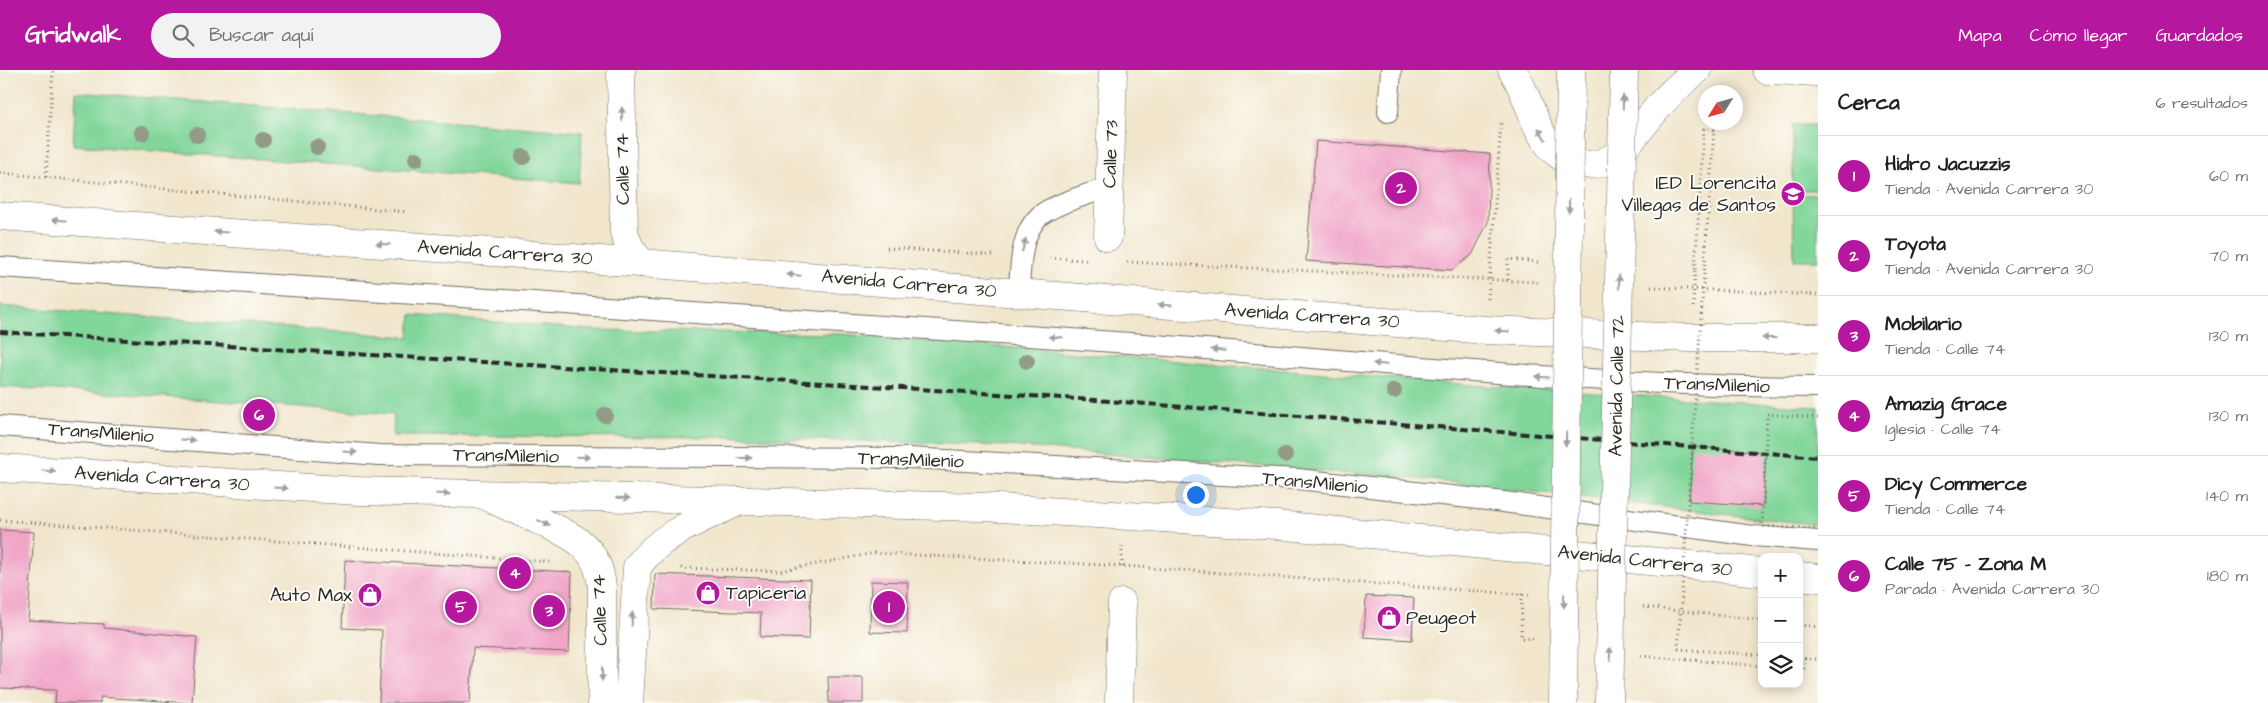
<!DOCTYPE html>
<html lang="es">
<meta charset="utf-8">
<style>
body{margin:0;font-family:"Architects Daughter",sans-serif;background:#f2f2f2;color:#202124}
.controls{position:absolute;right:15px;bottom:15px;display:grid;overflow:hidden;border-radius:10px;box-shadow:0 2px 12px #0003}
.controls button{width:45px;height:45px;display:grid;place-items:center;padding:0;border:0;border-bottom:1px solid #e0e0e0;background:#fff;color:#202124;font:25px sans-serif}
.compass{position:absolute;left:1698px;top:15px;width:45px;height:45px;border-radius:50%;background:#fff;box-shadow:0 2px 12px #0003;rotate:233deg}
.you{position:absolute;left:1195px;top:424px;width:18px;height:18px;margin:-12px;border:4px solid #fff;border-radius:50%;background:#1a73e8;box-shadow:0 0 0 8px #1a73e833}
.badge{display:grid;place-items:center;width:32px;height:32px;border-radius:50%;background:#b5179e;color:#fff;font-size:16px;font-weight:700}
.pin{position:absolute;translate:-50% -50%;border:2px solid #fff;box-shadow:0 1px 5px #0006}
.list{margin:0;padding:0;list-style:none}
h2{display:flex;justify-content:space-between;align-items:center;height:65px;margin:0;padding:0 20px;font-size:21px}
h2 small{font-size:16px;font-weight:400;color:#757577}
.list li{display:grid;grid-template-columns:32px 1fr auto;gap:15px;align-items:center;box-sizing:border-box;height:80px;padding:0 20px;border-top:1px solid #e0e0e0}
.list b{display:block;font-size:19px;white-space:nowrap}
.list p{margin:0;font-size:16px;white-space:nowrap;color:#757577}
.list em{font-size:16px;font-style:normal;color:#757577}
.icon{flex:none;width:28px;height:28px;fill:none;stroke:currentColor;stroke-width:2;stroke-linecap:round;stroke-linejoin:round}
.map{position:relative;flex:none;width:1818px;height:633px;overflow:hidden}
header{display:flex;align-items:center;gap:30px;box-sizing:border-box;height:70px;padding:0 25px;background:#b5179e;color:#fff}
header strong{font-size:24px}
nav{display:flex;gap:28px;margin-inline-start:auto;font-size:18px}
.search{width:350px;height:45px;background:#f2f2f2;display:flex;align-items:center;gap:12px;box-sizing:border-box;padding:0 18px;border-radius:28px;color:#757577;font-size:19px}
main{display:flex}
aside{flex:1;background:#fff}
.map>svg:first-child{display:block}
.green{fill:#81d69a;stroke:#568062}
.building{fill:#f1a6c8}
.lines{fill:none;stroke-linecap:round;stroke-linejoin:round}
.lane-casing{stroke:#706c63;stroke-width:22}
.street-casing{stroke:#706c63;stroke-width:29}
.secondary-casing{stroke:#706c63;stroke-width:29}
.highway-casing{stroke:#706c63;stroke-width:29}
.path{stroke:#706c63;stroke-width:3;stroke-dasharray:1 4;stroke-linecap:butt}
.lane{stroke:#fff;stroke-width:20}
.street{stroke:#fff;stroke-width:28}
.secondary{stroke:#fff;stroke-width:28}
.highway{stroke:#fff;stroke-width:28}
.rail{stroke:#2b2b2b;stroke-width:4;stroke-dasharray:8 4;stroke-linecap:butt}
.secondary-bridge-casing{stroke:#706c63;stroke-width:29;stroke-linecap:butt}
.path-bridge{stroke:#706c63;stroke-width:3;stroke-dasharray:1 4;stroke-linecap:butt}
.secondary-bridge{stroke:#fff;stroke-width:28}
.tree{fill:#929b86}
.oneway{fill:#a0a0a0}
.labels{text-anchor:middle;dominant-baseline:central;stroke-width:4;stroke-linejoin:round;paint-order:stroke}
.street-label{font-size:19px;fill:#2b2b2b;stroke:#fdfcf7}
.poi-label{font-size:19px;fill:#2b2b2b;stroke:#fdfcf7;text-anchor:end}
</style>
<header>
<strong>Gridwalk</strong>
<div class="search"><svg class="icon" aria-label="search" viewBox="0 0 24 24"><circle cx="10" cy="10" r="6"/><path d="M15 15l6 6"/></svg>Buscar aquí</div>
<nav><a>Mapa</a><a>Cómo llegar</a><a>Guardados</a></nav>
</header>
<main>
<div class="map">
<svg width="1818" height="633" viewBox="0 0 1818 633">
<rect width="100%" height="100%" fill="#fdfcf7"/>
<filter id="ink" filterUnits="userSpaceOnUse"><feTurbulence type="fractalNoise" baseFrequency=".02" numOctaves="2"/><feDisplacementMap in="SourceGraphic" scale="10" xChannelSelector="R" yChannelSelector="G"/><feConvolveMatrix kernelMatrix="1 2 1 2 8 2 1 2 1" color-interpolation-filters="sRGB"/></filter>
<filter id="wash" filterUnits="userSpaceOnUse"><feTurbulence type="fractalNoise" baseFrequency=".0096" numOctaves="4" result="noise"/><feDisplacementMap in="SourceGraphic" scale="20" xChannelSelector="R" yChannelSelector="G"/><feGaussianBlur stdDeviation="1.12" result="paint"/><feColorMatrix in="noise" values="0 0 0 0 0 0 0 0 0 0 0 0 0 0 0 0 0 1.4 0 .05"/><feComposite in="paint" operator="in"/></filter>
<g filter="url(#wash)">
<rect width="100%" height="100%" fill="#f1e6cc"/>
<g class="green">
<polygon points="76,22 582,62 579,113 73,75"/>
<rect x="1793" y="55" width="25" height="65"/>
<polygon points="1793,124 1818,125 1818,190 1794,190"/>
<polygon points="0,236 409,267 411,245 594,260 842,264 1483,316 1818,337 1818,455 1430,410 1009,376 733,367 393,366 394,344 126,324 0,317"/>
</g>
<g id="blocks">
<g class="building">
<polygon points="1316,71 1490,84 1488,152 1472,185 1452,200 1306,191"/>
<polygon points="1693,377 1766,382 1763,436 1689,431"/>
<polygon points="0,460 34,462 28,550 104,554 104,558 197,567 192,633 100,627 100,633 55,633 56,620 0,618"/>
<polygon points="345,490 572,502 569,582 473,578 470,633 379,633 382,560 342,558"/>
<polygon points="655,504 811,510 809,569 760,567 761,543 654,539"/>
<polygon points="871,511 908,512 907,563 870,562"/>
<polygon points="1366,526 1414,528 1412,570 1364,567"/>
<polygon points="828,607 863,607 863,633 829,633"/>
</g>
</g>
</g>
<g filter="url(#ink)">
<use href="#blocks" fill-opacity="0" stroke="#706c63" stroke-width="1"/>
<g class="lines">
<defs>
<g id="lane">
<polyline points="1388,42 1391,0"/>
<path d="M 0,197 C 372,222 743,244 1115,272 C 1349,289 1583,316 1818,317"/>
<path d="M 1019,223 C 1020,198 1020,157 1045,142 C 1064,130 1089,125 1110,116"/>
<polyline points="0,356 379,385 909,388 1298,409 1496,431 1753,466 1818,471"/>
</g>
<g id="street">
<path d="M 1512,0 C 1528,22 1531,52 1549,75 C 1565,95 1595,102 1616,85 C 1632,72 1645,52 1659,36 C 1670,23 1684,11 1697,0"/>
<polyline points="1767,0 1818,2"/>
<polyline points="1108,167 1113,0"/>
<path d="M 484,425 C 503,434 521,443 540,451 C 574,467 599,476 602,518 L 602,633"/>
<path d="M 629,633 L 637,497 C 662,462 703,449 740,431"/>
<polyline points="1119,633 1122,533"/>
</g>
<polyline id="secondary" points="621,0 624,162 629,176 641,193"/>
<g id="highway">
<polyline points="0,146 641,193 1486,260 1690,268 1818,268"/>
<polyline points="0,398 358,421 983,437 1277,455 1762,502"/>
<polyline points="1799,506 1818,508"/>
</g>
</defs>
<use href="#lane" class="lane-casing"/>
<use href="#street" class="street-casing"/>
<use href="#secondary" class="secondary-casing"/>
<use href="#highway" class="highway-casing"/>
<g class="path">
<polyline points="0,103 408,142"/>
<polyline points="46,107 53,0"/>
<polyline points="887,178 993,185"/>
<polyline points="1050,188 1086,190"/>
<polyline points="1127,192 1538,212"/>
<polyline points="1508,210 1508,189 1538,192"/>
<polyline points="1651,217 1818,225"/>
<polyline points="1488,229 1501,53"/>
<polyline points="1693,237 1695,200"/>
<polyline points="0,450 550,492"/>
<polyline points="1122,497 1122,476"/>
<polyline points="681,498 779,501 875,483 1122,496 1532,525"/>
<polyline points="1522,524 1521,568 1534,569"/>
<polyline points="1643,537 1762,550"/>
<polyline points="1799,555 1818,557"/>
<polyline points="1678,579 1762,585"/>
<polyline points="1641,586 1762,596"/>
<polyline points="1799,588 1805,589 1804,599 1799,599"/>
<polyline points="1805,589 1818,589"/>
</g>
<use href="#lane" class="lane"/>
<use href="#street" class="street"/>
<use href="#secondary" class="secondary"/>
<use href="#highway" class="highway"/>
<polyline class="rail" points="0,262 1096,330 1818,387"/>
<defs>
<g id="secondary-bridge">
<polyline points="1563,633 1571,0"/>
<polyline points="1609,633 1624,0"/>
</g>
</defs>
<use href="#secondary-bridge" class="secondary-bridge-casing"/>
<g class="path-bridge">
<polyline points="1818,348 1767,344 1762,456 1818,459"/>
<polyline points="1678,579 1714,60 1704,59 1695,200"/>
</g>
<use href="#secondary-bridge" class="secondary-bridge"/>
</g>
<g class="tree">
<circle cx="142" cy="63" r="8"/>
<circle cx="197" cy="65" r="8"/>
<circle cx="263" cy="70" r="8"/>
<circle cx="317" cy="77" r="8"/>
<circle cx="523" cy="87" r="8"/>
<circle cx="416" cy="89" r="8"/>
<circle cx="1027" cy="291" r="8"/>
<circle cx="1394" cy="321" r="8"/>
<circle cx="605" cy="345" r="8"/>
<circle cx="1285" cy="385" r="8"/>
</g>
<defs><path id="oneway-solid" d="M-6-.8H1V-3.2L6.5 0L1 3.2V.8H-6Z" transform="scale(1.25)"/></defs>
<g class="oneway">
<use href="#oneway-solid" transform="translate(1623 32) rotate(-89)"/>
<use href="#oneway-solid" transform="translate(622 44) rotate(-91)"/>
<use href="#oneway-solid" transform="translate(1542 64) rotate(-122)"/>
<use href="#oneway-solid" transform="translate(1569 136) rotate(91)"/>
<use href="#oneway-solid" transform="translate(59 150) rotate(-176)"/>
<use href="#oneway-solid" transform="translate(221 162) rotate(-176)"/>
<use href="#oneway-solid" transform="translate(383 174) rotate(-176)"/>
<use href="#oneway-solid" transform="translate(1024 175) rotate(-74)"/>
<use href="#oneway-solid" transform="translate(794 205) rotate(-175)"/>
<use href="#oneway-solid" transform="translate(1619 212) rotate(-89)"/>
<use href="#oneway-solid" transform="translate(1165 235) rotate(-176)"/>
<use href="#oneway-solid" transform="translate(1502 261) rotate(-176)"/>
<use href="#oneway-solid" transform="translate(1056 267) rotate(-176)"/>
<use href="#oneway-solid" transform="translate(1769 268) rotate(-180)"/>
<use href="#oneway-solid" transform="translate(1218 280) rotate(-175)"/>
<use href="#oneway-solid" transform="translate(1380 294) rotate(-175)"/>
<use href="#oneway-solid" transform="translate(1542 307) rotate(-177)"/>
<use href="#oneway-solid" transform="translate(1566 369) rotate(91)"/>
<use href="#oneway-solid" transform="translate(188 370) rotate(4)"/>
<use href="#oneway-solid" transform="translate(350 382) rotate(4)"/>
<use href="#oneway-solid" transform="translate(583 387) rotate(1)"/>
<use href="#oneway-solid" transform="translate(745 388)"/>
<use href="#oneway-solid" transform="translate(49 401) rotate(4)"/>
<use href="#oneway-solid" transform="translate(281 418) rotate(3)"/>
<use href="#oneway-solid" transform="translate(443 424) rotate(1)"/>
<use href="#oneway-solid" transform="translate(623 428) rotate(1)"/>
<use href="#oneway-solid" transform="translate(544 453) rotate(25)"/>
<use href="#oneway-solid" transform="translate(1564 531) rotate(91)"/>
<use href="#oneway-solid" transform="translate(632 549) rotate(-87)"/>
<use href="#oneway-solid" transform="translate(1610 584) rotate(-89)"/>
<use href="#oneway-solid" transform="translate(602 604) rotate(90)"/>
</g>
</g>
<defs>
<symbol id="school-disc" viewBox="-11 -11 22 22"><circle r="9.5" fill="#b5179e" stroke="#fdfcf7"/><path d="M0-5L7-2L0 1L-7-2ZM-4 1L0 2.5L4 1V4Q0 6-4 4Z" fill="#fff"/></symbol>
<symbol id="shop-disc" viewBox="-11 -11 22 22"><circle r="9.5" fill="#b5179e" stroke="#fdfcf7"/><path d="M-5-2.5h2.3a2.7 3.5 0 0 1 5.4 0H5L5.5 6h-11ZM-1.5-2.5h3a1.5 2.3 0 0 0-3 0Z" fill="#fff"/></symbol>
</defs>
<g fill-rule="evenodd">
<use href="#school-disc" x="1779" y="110" width="28" height="28"/>
<use href="#shop-disc" x="694" y="509" width="28" height="28"/>
<use href="#shop-disc" x="356" y="511" width="28" height="28"/>
<use href="#shop-disc" x="1375" y="534" width="28" height="28"/>
</g>
<g class="labels">
<g class="street-label">
<text transform="translate(1111 84) rotate(-88)">Calle 73</text>
<text transform="translate(623 99) rotate(-91)">Calle 74</text>
<text transform="translate(505 183) rotate(4)">Avenida Carrera 30</text>
<text transform="translate(909 214) rotate(5)">Avenida Carrera 30</text>
<text transform="translate(1312 246) rotate(4)">Avenida Carrera 30</text>
<text transform="translate(1717 315) rotate(2)">TransMilenio</text>
<text transform="translate(1617 316) rotate(-89)">Avenida Calle 72</text>
<text transform="translate(101 363) rotate(4)">TransMilenio</text>
<text transform="translate(506 386) rotate(1)">TransMilenio</text>
<text transform="translate(911 390) rotate(2)">TransMilenio</text>
<text transform="translate(162 409) rotate(4)">Avenida Carrera 30</text>
<text transform="translate(1315 413) rotate(5)">TransMilenio</text>
<text transform="translate(1645 491) rotate(6)">Avenida Carrera 30</text>
<text transform="translate(600 540) rotate(-92)">Calle 74</text>
</g>
<g class="poi-label">
<text x="1776" y="113">IED Lorencita<tspan x="1776" dy="22">Villegas de Santos</tspan></text>
<text x="726" y="523" text-anchor="start">Tapiceria</text>
<text x="352" y="525">Auto Max</text>
<text x="1406" y="548" text-anchor="start">Peugeot</text>
</g>
</g>
</svg>
<div class="controls">
<button>+</button>
<button>−</button>
<button><svg class="icon" aria-label="layers" viewBox="0 0 24 24"><path d="M12 4l9 5-9 5-9-5zM3 14l9 5 9-5"/></svg></button>
</div>
<svg class="compass" viewBox="-18 -18 36 36"><path d="M0-13l5 13h-10z" fill="#e53935"/><path d="M0 13l5-13h-10z" fill="#757577"/></svg>
<div class="you"></div>
<div class="pin badge" style="left:889px;top:537px">1</div>
<div class="pin badge" style="left:1401px;top:118px">2</div>
<div class="pin badge" style="left:549px;top:541px">3</div>
<div class="pin badge" style="left:515px;top:503px">4</div>
<div class="pin badge" style="left:461px;top:537px">5</div>
<div class="pin badge" style="left:259px;top:345px">6</div>
</div>
<aside>
<h2>Cerca<small>6 resultados</small></h2>
<ul class="list">
<li><span class="badge">1</span><div><b>Hidro Jacuzzis</b><p>Tienda · Avenida Carrera 30</p></div><em>60 m</em></li>
<li><span class="badge">2</span><div><b>Toyota</b><p>Tienda · Avenida Carrera 30</p></div><em>70 m</em></li>
<li><span class="badge">3</span><div><b>Mobilario</b><p>Tienda · Calle 74</p></div><em>130 m</em></li>
<li><span class="badge">4</span><div><b>Amazig Grace</b><p>Iglesia · Calle 74</p></div><em>130 m</em></li>
<li><span class="badge">5</span><div><b>Dicy Commerce</b><p>Tienda · Calle 74</p></div><em>140 m</em></li>
<li><span class="badge">6</span><div><b>Calle 75 - Zona M</b><p>Parada · Avenida Carrera 30</p></div><em>180 m</em></li>
</ul>
</aside>
</main>
